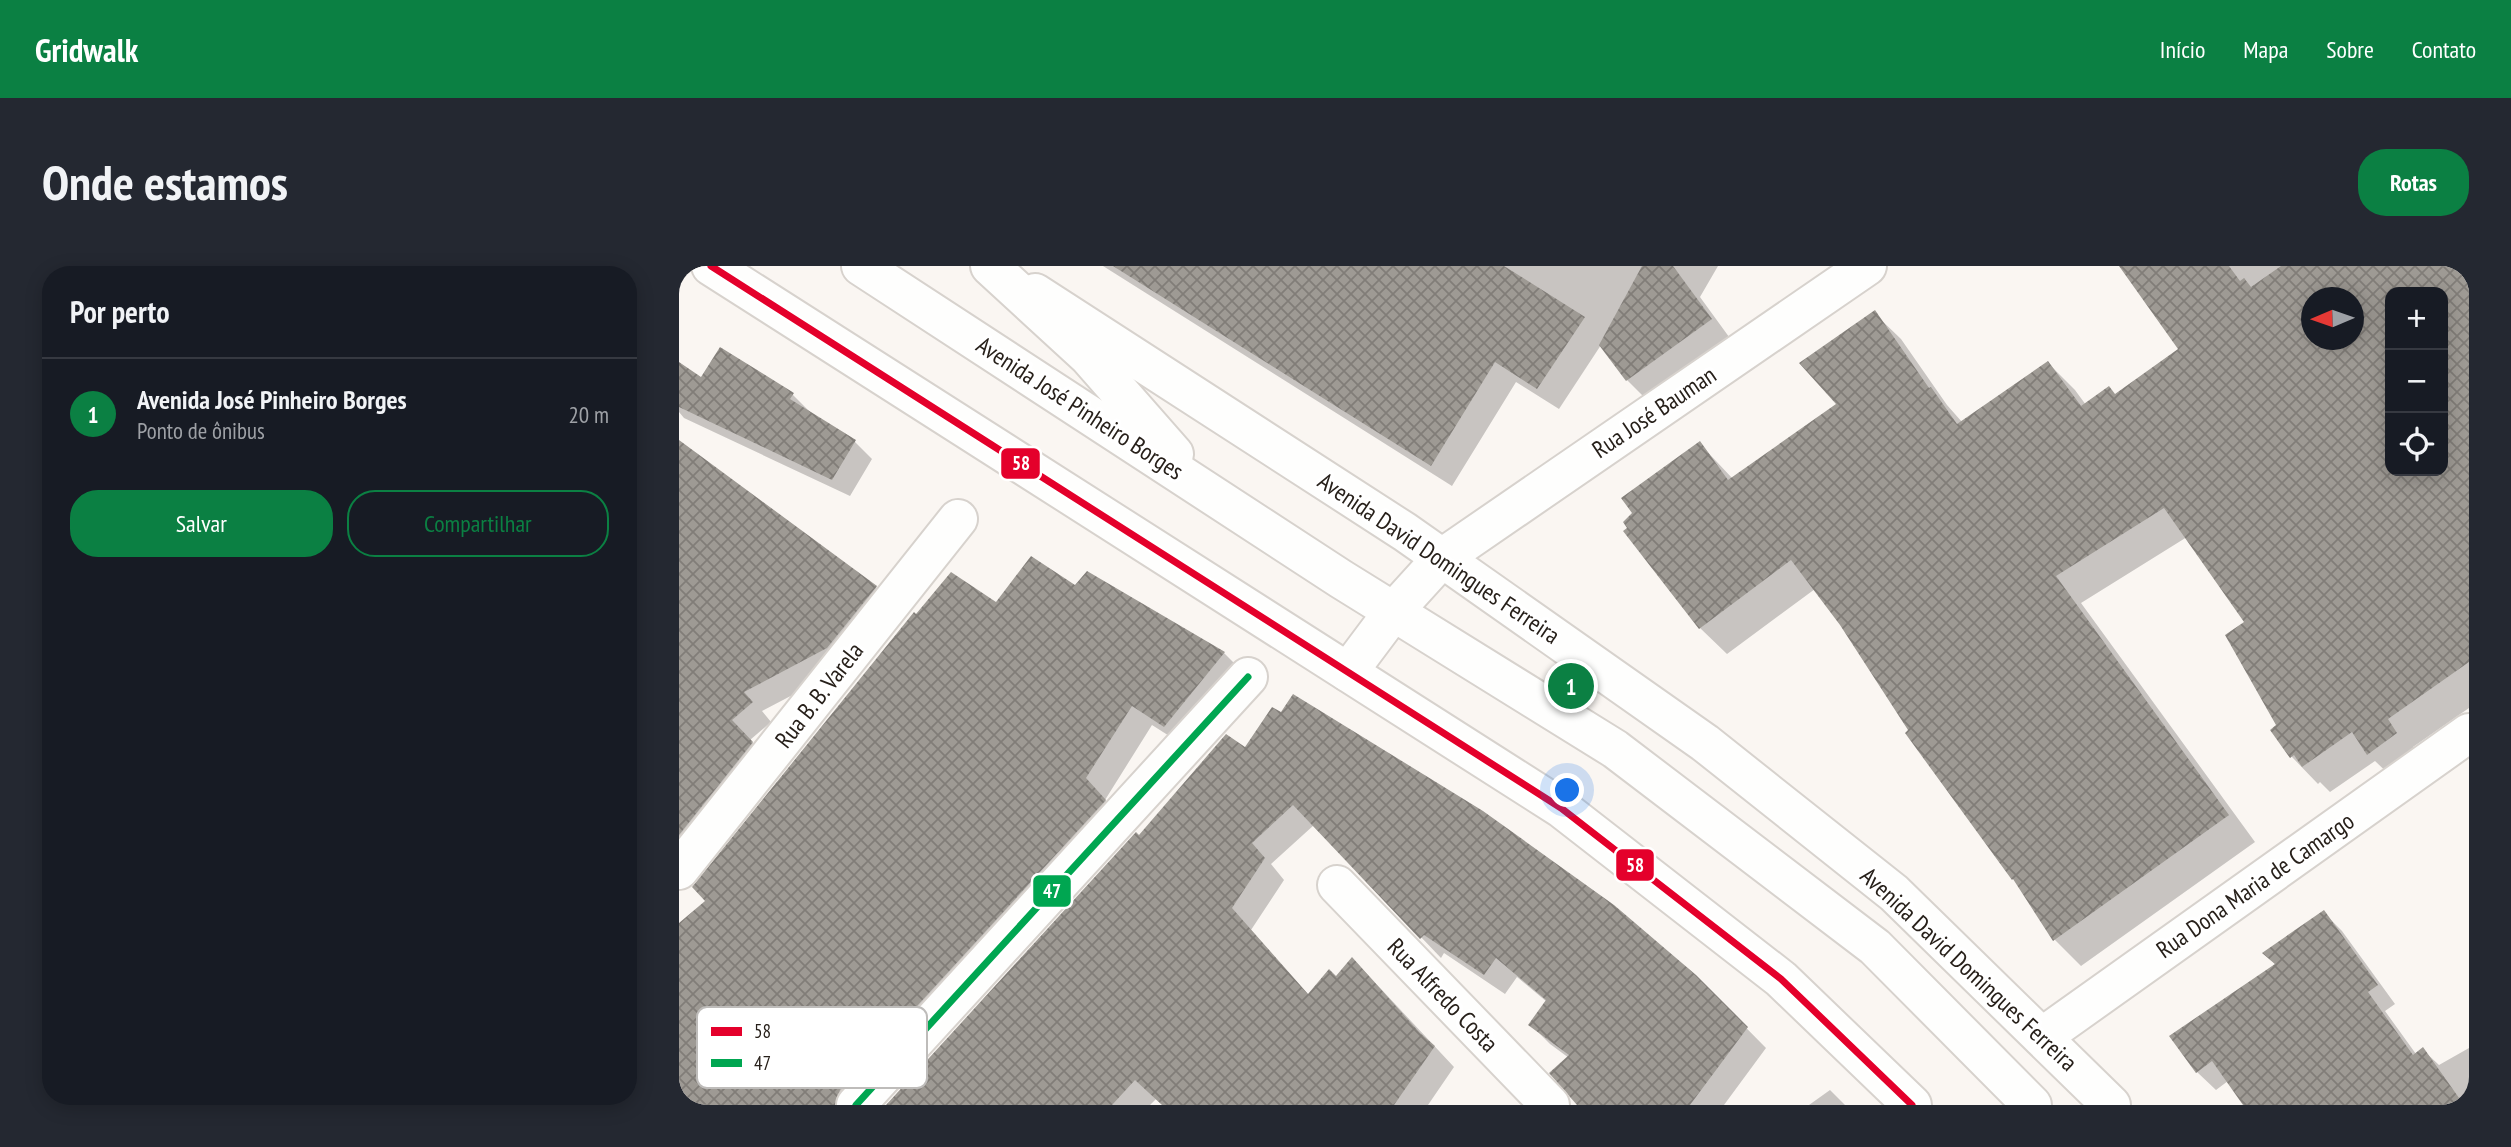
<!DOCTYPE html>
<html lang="pt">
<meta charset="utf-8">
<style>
body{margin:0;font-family:"PT Sans Narrow",sans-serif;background:#242831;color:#f1f3f6}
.controls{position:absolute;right:21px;top:21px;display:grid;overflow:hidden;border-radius:14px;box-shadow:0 4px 18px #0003}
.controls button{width:63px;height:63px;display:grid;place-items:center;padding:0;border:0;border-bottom:2px solid #363941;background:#171b24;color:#f1f3f6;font:35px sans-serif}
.compass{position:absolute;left:1622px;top:21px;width:63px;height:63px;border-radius:50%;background:#171b24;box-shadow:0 4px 18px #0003;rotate:268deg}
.you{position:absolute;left:889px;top:525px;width:24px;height:24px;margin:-18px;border:5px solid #fff;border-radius:50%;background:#1a73e8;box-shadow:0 0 0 10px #1a73e833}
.badge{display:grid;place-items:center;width:46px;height:46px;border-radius:50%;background:#0b8043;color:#fff;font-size:23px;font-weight:700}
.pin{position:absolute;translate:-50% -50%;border:4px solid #fff;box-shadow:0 2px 7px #0006}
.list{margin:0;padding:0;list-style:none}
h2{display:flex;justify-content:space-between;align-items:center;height:91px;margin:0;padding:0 28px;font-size:30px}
h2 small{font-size:23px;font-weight:400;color:#9ea1a6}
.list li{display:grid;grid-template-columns:46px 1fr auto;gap:21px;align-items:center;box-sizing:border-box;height:112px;padding:0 28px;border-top:2px solid #363941}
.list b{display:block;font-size:26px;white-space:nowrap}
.list p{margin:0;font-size:23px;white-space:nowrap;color:#9ea1a6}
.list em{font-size:23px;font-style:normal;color:#9ea1a6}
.actions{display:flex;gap:14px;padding:21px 28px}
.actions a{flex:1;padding:16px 0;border:2px solid #0b8043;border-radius:28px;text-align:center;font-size:24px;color:#0b8043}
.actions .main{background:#0b8043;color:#fff}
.icon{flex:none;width:38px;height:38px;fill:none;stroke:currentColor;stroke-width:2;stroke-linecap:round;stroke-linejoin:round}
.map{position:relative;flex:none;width:1790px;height:839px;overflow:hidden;border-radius:28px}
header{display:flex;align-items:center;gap:42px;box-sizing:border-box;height:98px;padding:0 35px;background:#0b8043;color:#fff}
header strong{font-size:33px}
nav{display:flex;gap:38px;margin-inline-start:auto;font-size:24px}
.intro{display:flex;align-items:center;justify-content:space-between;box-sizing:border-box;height:168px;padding:0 42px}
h1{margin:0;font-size:49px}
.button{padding:18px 32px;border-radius:28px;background:#0b8043;color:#fff;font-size:24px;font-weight:700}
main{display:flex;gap:42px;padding:0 42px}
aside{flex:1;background:#171b24;border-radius:28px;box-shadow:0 4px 18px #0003}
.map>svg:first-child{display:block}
.shadow{fill:#0003;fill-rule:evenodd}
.building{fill:url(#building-cross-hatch);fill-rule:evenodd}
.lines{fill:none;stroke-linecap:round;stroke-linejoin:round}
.minor-casing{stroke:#d7d2cd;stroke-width:42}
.major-casing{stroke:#d7d2cd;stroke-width:42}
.minor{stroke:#fefefd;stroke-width:38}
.major{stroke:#fefefd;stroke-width:38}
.bus-1-casing{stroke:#fff;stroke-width:12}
.bus-2-casing{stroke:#fff;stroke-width:12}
.bus-1{stroke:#e4002b;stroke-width:7}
.bus-2{stroke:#00a651;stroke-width:7}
.labels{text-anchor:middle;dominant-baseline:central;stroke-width:7;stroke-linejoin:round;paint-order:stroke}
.street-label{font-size:24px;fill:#27201a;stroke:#fff}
.key{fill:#fff;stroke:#bebcba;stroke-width:2}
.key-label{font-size:19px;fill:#27201a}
.line-badge{stroke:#fff;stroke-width:2.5}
.badge-label{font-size:19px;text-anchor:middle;font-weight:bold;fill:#fff}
</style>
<header>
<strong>Gridwalk</strong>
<nav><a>Início</a><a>Mapa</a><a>Sobre</a><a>Contato</a></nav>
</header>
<div class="intro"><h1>Onde estamos</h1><a class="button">Rotas</a></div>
<main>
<aside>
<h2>Por perto<small></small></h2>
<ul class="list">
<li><span class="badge">1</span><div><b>Avenida José Pinheiro Borges</b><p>Ponto de ônibus</p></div><em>20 m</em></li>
</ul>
<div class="actions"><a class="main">Salvar</a><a>Compartilhar</a></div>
</aside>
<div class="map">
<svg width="1790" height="839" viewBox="0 0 1790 839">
<defs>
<pattern id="building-cross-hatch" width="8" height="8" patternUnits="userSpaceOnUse" patternTransform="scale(1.75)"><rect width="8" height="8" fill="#9e9a94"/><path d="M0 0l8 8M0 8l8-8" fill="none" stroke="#817d78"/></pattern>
</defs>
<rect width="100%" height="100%" fill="#faf6f2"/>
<g class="shadow">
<polygon points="424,0 1039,0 1021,31 1053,75 969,135 948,114 922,79 880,143 837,116 773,220"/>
<path d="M 1442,0 L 1790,0 L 1790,442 L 1734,481 L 1743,494 L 1716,514 L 1696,495 L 1651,526 L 1641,516 L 1639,518 L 1613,491 L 1594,464 L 1600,459 L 1567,357 L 1508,271 L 1402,337 L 1576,576 L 1402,700 L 1376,674 L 1341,620 L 1229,467 L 1232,465 L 1162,358 L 1136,323 L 1048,388 L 1021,362 L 1020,177 L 1054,213 L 1159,138 L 1195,47 L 1222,73 L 1268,139 L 1283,156 L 1369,97 L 1396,124 L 1407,139 L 1436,129 L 1501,84 ZM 1711,26 L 1764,26 L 1764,205 L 1711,205 ZM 1632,32 L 1674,32 L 1674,74 L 1632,74 Z"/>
<polygon points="23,113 114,129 132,147 175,175 193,193 171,230 5,152 0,146 0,115"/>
<polygon points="0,177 197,321 216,340 167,401 83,445 92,456 71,474 92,497 18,590 0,572"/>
<polygon points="396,321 545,387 565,407 506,480 473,459 426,534 446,555 186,839 0,839 0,659 28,635 317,338"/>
<polygon points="567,484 1016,710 1087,782 1045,839 901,839 890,792 871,778 851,758 868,736 838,711 826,728 765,687 762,692 635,559 592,598 605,614 572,664 630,730 657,712 674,693 775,801 749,839 484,839 477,833 471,839 209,839 461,572"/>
<polygon points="1644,646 1663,665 1716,738 1706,745 1737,788 1744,784 1760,799 1790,782 1790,839 1566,839 1549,815 1537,824 1518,806 1597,699 1585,688"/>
<polygon points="1151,824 1166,839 1130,839"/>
</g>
<g class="building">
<polygon points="434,0 825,0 906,51 858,123 816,96 752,200"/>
<polygon points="963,0 994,0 1033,53 947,115 920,79"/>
<path d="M 1440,0 L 1550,0 L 1561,15 L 1565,12 L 1572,21 L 1602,0 L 1790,0 L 1790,396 L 1709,453 L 1718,467 L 1688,489 L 1673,466 L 1623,501 L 1615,489 L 1611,492 L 1591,464 L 1597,459 L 1546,369 L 1565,356 L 1485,242 L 1377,310 L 1550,549 L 1374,675 L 1334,613 L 1333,614 L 1226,467 L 1229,464 L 1161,359 L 1112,294 L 1020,363 L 944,265 L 948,262 L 944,256 L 953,247 L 942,232 L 1021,175 L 1049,214 L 1157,138 L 1120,97 L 1196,44 L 1250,122 L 1252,121 L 1278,158 L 1369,95 L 1402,140 L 1430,120 L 1436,128 L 1499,83 ZM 1711,26 L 1764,26 L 1764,205 L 1711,205 ZM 1633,32 L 1675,32 L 1675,74 L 1633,74 Z"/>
<polygon points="41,81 115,127 111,133 177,174 153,214 0,141 0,96 22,111"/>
<polygon points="0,174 198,320 148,382 65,426 74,436 53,454 74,476 0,569"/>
<polygon points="352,290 396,319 408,305 546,386 485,461 453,440 407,512 427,534 161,824 156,839 0,839 0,657 26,635 13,621 235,346 237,348 272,306 317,336"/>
<polygon points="614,428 804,545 935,639 1017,709 1069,761 1011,839 898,839 870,807 890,789 849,759 867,734 817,692 805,709 745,669 741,673 614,539 573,577 586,592 553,642 629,728 650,703 657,710 673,691 741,767 756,780 715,839 483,839 456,814 433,839 207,839 457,566 460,569 547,468 566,481 593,441 602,446"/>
<polygon points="1645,644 1699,719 1689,726 1734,789 1744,781 1785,839 1564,839 1533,795 1517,807 1490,770 1596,698 1583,687"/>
</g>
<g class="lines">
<defs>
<g id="minor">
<polyline points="356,27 726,266 1026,477 1215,627 1432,839"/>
<polyline points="669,406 714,346 763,292 1188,0"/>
<polyline points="0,604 279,253"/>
<polyline points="658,619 871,839"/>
<polyline points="1363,771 1790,467"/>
<polyline points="177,839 569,411"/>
</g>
<g id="major">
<polyline points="32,0 882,542 1102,713 1233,839"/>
<polyline points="182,0 662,313 936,483 1196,681 1353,839"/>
<polyline points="311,0 409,90 495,188"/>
</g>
</defs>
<use href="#minor" class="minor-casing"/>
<use href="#major" class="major-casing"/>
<use href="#minor" class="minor"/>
<use href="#major" class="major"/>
<defs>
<polyline id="bus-1" points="32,0 882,542 1102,713 1233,839"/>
<polyline id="bus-2" points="177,839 569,411"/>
</defs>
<use href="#bus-1" class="bus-1-casing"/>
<use href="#bus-2" class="bus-2-casing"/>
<use href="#bus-1" class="bus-1"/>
<use href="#bus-2" class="bus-2"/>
</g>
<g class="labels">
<g class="street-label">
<text transform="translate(401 142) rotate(33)">Avenida José Pinheiro Borges</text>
<text transform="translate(975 146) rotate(-34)">Rua José Bauman</text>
<text transform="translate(760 292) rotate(34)">Avenida David Domingues Ferreira</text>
<text transform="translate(140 429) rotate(-52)">Rua B. B. Varela</text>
<text transform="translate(1576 619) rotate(-35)">Rua Dona Maria de Camargo</text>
<text transform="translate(1290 703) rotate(43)">Avenida David Domingues Ferreira</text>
<text transform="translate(764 729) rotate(46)">Rua Alfredo Costa</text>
</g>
</g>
<rect x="18" y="741" width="230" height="81" rx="10" class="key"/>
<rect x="32" y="761" width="31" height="9" fill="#e4002b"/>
<rect x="32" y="793" width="31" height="8" fill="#00a651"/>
<g class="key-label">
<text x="75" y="772">58</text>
<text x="75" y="804">47</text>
</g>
<g class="line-badge">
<rect x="321" y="181" width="41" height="33" rx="7" fill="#e4002b"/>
<rect x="936" y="582" width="40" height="34" rx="7" fill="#e4002b"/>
<rect x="353" y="608" width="40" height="34" rx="7" fill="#00a651"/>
</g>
<g class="badge-label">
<text x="342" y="204">58</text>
<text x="956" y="606">58</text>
<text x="373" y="632">47</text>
</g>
</svg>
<div class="controls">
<button>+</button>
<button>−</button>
<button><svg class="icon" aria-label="locate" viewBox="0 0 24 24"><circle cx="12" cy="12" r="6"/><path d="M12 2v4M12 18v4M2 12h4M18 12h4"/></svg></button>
</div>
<svg class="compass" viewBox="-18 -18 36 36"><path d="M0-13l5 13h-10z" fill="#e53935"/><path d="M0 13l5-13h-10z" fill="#9ea1a6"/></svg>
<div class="you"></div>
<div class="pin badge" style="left:892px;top:420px">1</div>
</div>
</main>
